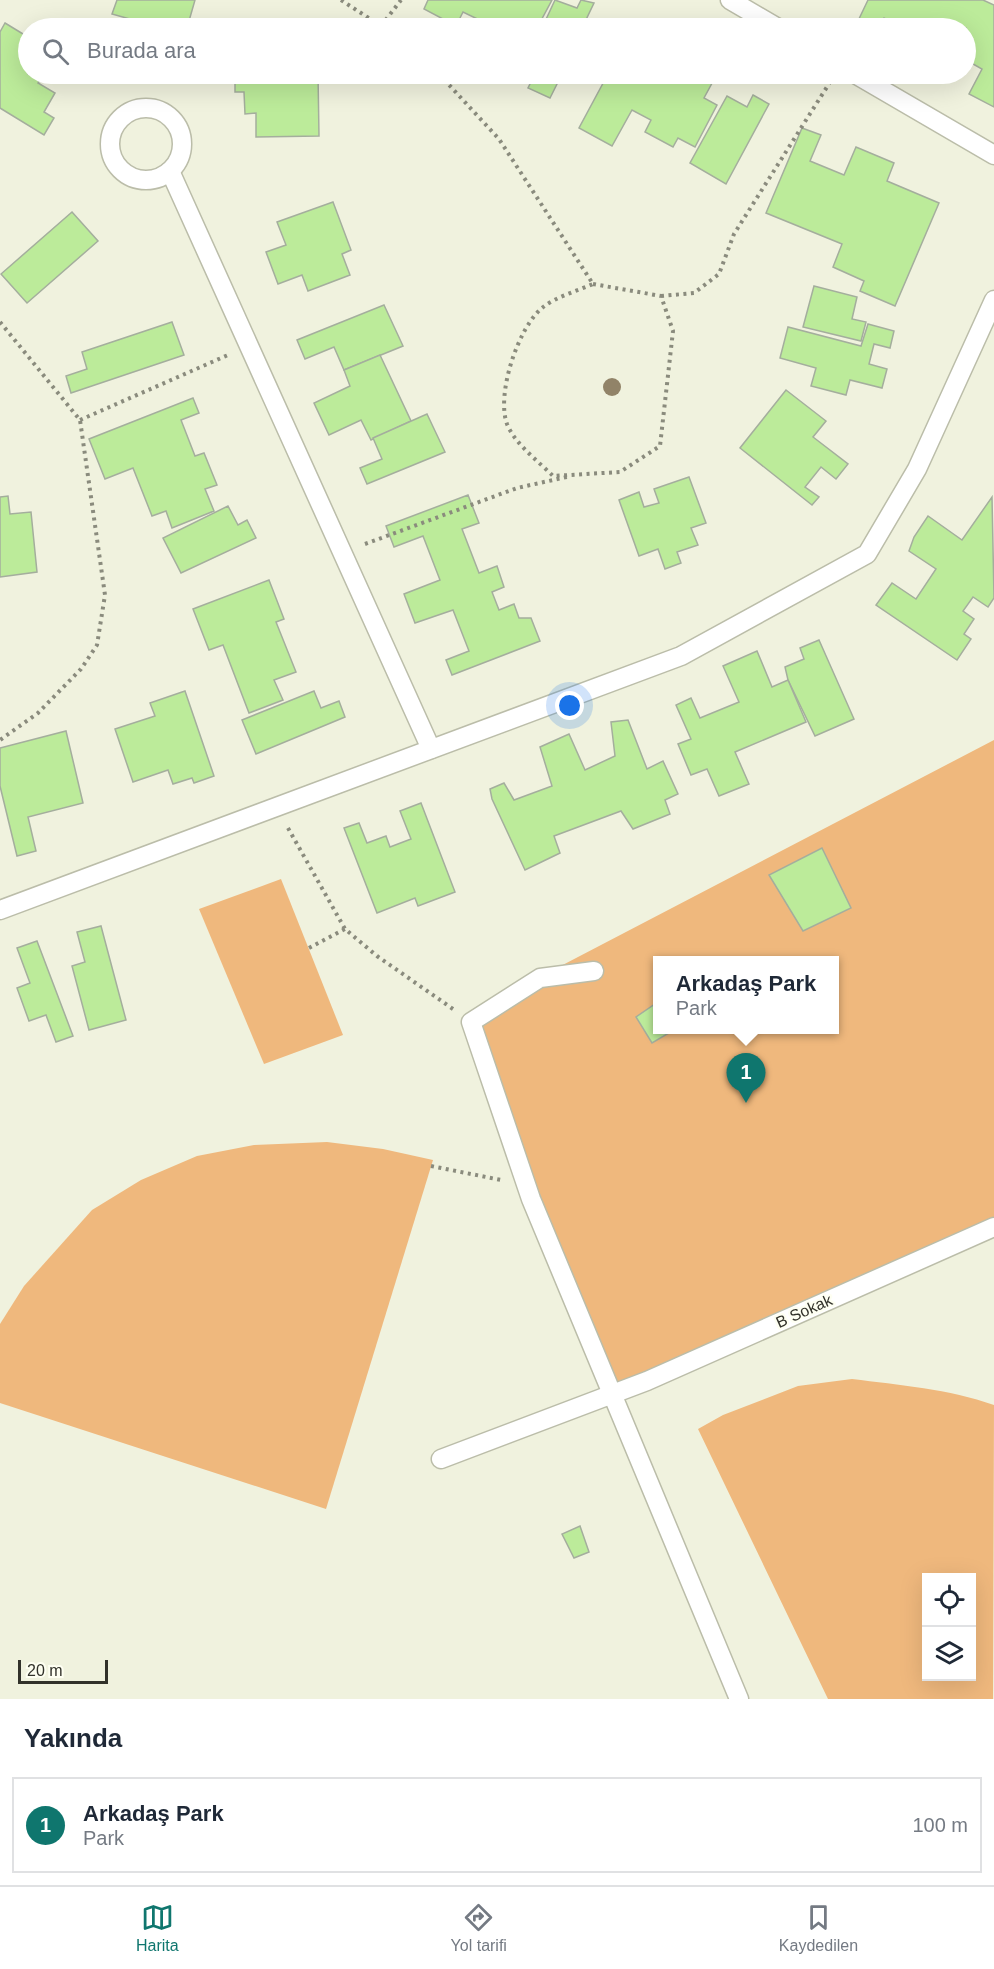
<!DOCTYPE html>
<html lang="tr">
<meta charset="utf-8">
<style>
body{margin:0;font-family:Helvetica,sans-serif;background:#f6f6f7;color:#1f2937}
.controls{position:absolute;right:18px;bottom:18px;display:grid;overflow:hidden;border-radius:0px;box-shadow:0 6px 24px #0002}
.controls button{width:54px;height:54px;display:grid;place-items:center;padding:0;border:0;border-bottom:2px solid #e0e1e3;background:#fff;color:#1f2937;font:30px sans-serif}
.scale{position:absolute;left:18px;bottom:15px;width:90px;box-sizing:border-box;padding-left:6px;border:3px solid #32322a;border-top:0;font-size:16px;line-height:21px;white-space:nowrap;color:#32322a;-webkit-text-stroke:4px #fefff2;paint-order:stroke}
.you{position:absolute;left:570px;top:706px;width:21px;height:21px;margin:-15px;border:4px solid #fff;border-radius:50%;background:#1a73e8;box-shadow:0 0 0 9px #1a73e833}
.badge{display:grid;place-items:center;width:39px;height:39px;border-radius:50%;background:#0f766e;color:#fff;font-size:20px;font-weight:700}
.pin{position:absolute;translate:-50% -50px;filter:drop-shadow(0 2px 3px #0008)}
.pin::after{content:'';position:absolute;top:32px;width:21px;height:18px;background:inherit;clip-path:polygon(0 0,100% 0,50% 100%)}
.popup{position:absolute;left:653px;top:956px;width:186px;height:78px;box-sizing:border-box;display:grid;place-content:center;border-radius:0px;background:#fff;filter:drop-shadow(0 2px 4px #0005);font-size:20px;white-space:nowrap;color:#747a83}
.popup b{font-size:22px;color:#1f2937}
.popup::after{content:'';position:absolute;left:50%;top:100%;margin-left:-12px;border:12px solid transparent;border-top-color:#fff}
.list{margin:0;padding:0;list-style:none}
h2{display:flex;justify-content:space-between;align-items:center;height:78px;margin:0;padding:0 24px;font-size:26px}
h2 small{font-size:20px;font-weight:400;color:#747a83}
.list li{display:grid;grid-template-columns:39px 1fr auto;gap:18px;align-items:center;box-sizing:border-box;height:96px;margin:0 12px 12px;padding:0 12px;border:2px solid #e0e1e3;border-radius:0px}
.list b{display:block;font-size:22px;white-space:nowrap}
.list p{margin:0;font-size:20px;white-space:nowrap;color:#747a83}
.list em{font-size:20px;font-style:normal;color:#747a83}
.icon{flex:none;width:33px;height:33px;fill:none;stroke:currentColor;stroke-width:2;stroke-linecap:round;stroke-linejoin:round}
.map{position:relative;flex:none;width:994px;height:1699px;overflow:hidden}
.search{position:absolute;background:#fff;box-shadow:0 6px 24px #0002;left:18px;right:18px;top:18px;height:66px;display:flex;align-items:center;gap:15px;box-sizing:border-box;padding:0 21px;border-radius:33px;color:#747a83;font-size:22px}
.sheet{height:186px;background:#fff}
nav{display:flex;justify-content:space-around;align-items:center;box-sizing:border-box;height:84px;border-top:2px solid #e0e1e3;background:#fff;font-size:16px;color:#747a83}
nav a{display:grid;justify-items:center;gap:3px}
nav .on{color:#0f766e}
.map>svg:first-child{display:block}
.green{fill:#efb87d;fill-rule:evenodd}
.building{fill:#bceb9a;stroke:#a4ae9d;stroke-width:1.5}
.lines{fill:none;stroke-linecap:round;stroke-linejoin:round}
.service-casing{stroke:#bbbda9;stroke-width:21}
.path{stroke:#8a8b7d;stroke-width:4;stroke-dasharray:3 4.5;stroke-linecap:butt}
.service{stroke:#fff;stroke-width:18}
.tree{fill:#918368}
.labels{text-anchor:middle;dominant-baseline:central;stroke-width:4.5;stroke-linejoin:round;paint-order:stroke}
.street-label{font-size:16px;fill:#32322a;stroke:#fefff2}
</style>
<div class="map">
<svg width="994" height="1699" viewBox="0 0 994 1699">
<rect width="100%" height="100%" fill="#f0f2de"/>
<g class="green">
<path d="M 994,740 L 994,1227 L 614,1395 L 471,1022 L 488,1004 ZM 658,960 L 834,960 L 834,1030 L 658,1030 Z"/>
<polygon points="281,879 343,1035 264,1064 199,909"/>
<polygon points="327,1142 383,1149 433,1160 326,1509 0,1403 0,1324 24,1286 92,1210 141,1180 197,1156 254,1145"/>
<path d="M 852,1379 C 899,1385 949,1389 994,1405 L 993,1699 L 828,1699 L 698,1429 L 723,1415 L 798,1386 ZM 926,1578 L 972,1578 L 972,1676 L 926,1676 Z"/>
</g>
<g class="building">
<polygon points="117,0 195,0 187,28 142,28 144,23 112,14"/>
<polygon points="428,0 552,0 537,28 496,28 463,12 456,26 424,9"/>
<polygon points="555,0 577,8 581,0 594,3 582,28 542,28"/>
<polygon points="868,0 983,0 994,5 994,107 969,94 982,69 966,60 966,28 903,28 884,18 879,28 869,28 857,23"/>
<polygon points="5,23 28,37 28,74 44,74 38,83 55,93 44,112 54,118 44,135 0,108 0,32"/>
<polygon points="235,74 318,74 319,136 256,137 256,113 245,114 244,92 235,92"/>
<polygon points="535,74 562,74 550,98 528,88"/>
<polygon points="608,74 717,74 704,98 717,105 695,147 678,138 673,147 645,132 651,120 632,110 612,146 579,128"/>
<polygon points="753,95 769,104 726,184 690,163 727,96 747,107"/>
<polygon points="802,128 821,135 810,161 844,175 856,147 894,163 887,181 939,203 895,306 860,291 864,281 833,267 842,244 766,213"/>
<polygon points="333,202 351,250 342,254 350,275 308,291 302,275 278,284 266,252 286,245 277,222"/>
<polygon points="72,212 98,241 27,303 1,274"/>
<polygon points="814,286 857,297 852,319 866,322 861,341 803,327"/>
<polygon points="384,305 403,346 344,370 334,347 305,359 297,340"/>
<polygon points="172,322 184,355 71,393 66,376 87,369 82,352"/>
<polygon points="868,324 894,331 890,348 874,344 869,364 887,369 882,388 850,380 846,395 811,386 816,368 780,358 788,327 861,346"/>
<polygon points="380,355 411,421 371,440 361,420 329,435 314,403 350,386 344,370"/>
<polygon points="786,390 826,421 813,437 848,464 836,479 821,467 805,487 819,497 812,505 740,448"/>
<polygon points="193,398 199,413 181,420 195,456 204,453 217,485 205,489 214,511 172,528 166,511 152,516 133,468 105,479 89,439"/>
<polygon points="427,414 445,452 367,484 360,468 382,459 373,438"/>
<polygon points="689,477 706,523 691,528 698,545 677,552 681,563 665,569 658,549 639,556 619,500 639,492 644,507 659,503 654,489"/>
<polygon points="468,495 479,523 462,529 479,573 497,566 504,587 492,592 499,610 514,604 519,618 531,618 540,641 452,675 446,660 469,651 453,610 415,623 404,594 440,580 423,536 394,547 386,526"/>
<polygon points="8,496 10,514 31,512 37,572 0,577 0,497"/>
<polygon points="992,497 994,598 988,607 973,597 963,611 974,619 964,634 971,639 957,660 876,605 892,583 916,599 936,569 909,551 914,537 928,516 962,540"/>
<polygon points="228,506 238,525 247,520 256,538 181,573 163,538"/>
<polygon points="269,580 284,619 276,622 296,672 274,680 283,700 249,713 223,645 209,650 193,609"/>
<polygon points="819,640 854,719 815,736 788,680 785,667 804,659 800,648"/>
<polygon points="757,651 772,687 788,680 806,722 735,752 749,784 719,796 707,769 691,775 678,744 691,739 676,705 691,698 700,718 739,702 723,666"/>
<polygon points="185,691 214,776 194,783 192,778 173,784 168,770 133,782 115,729 155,716 150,703"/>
<polygon points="314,691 321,708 339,701 345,717 256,754 242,720"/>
<polygon points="628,720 647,769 663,761 678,794 665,800 670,814 633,829 621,811 554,836 560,853 525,870 492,799 490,789 504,783 514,800 552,786 540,747 569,734 585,770 615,756 611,722"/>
<polygon points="66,731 83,803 28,817 36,851 17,856 0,786 0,748"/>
<polygon points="421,803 455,892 418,906 415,898 377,913 344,828 359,823 367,843 386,836 390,847 411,839 400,811"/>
<polygon points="822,848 851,908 803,931 769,875"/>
<polygon points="101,926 126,1020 89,1030 72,966 85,962 77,932"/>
<polygon points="37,941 73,1036 56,1042 46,1015 29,1021 17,988 30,983 17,948"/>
<polygon points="658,1002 658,1030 674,1030 652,1043 636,1017"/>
<polygon points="580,1526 589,1552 574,1558 562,1534"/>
</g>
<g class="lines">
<defs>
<g id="service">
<polyline points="730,0 778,28"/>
<polyline points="855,74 994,155"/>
<circle cx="146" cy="144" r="36"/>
<polyline points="170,171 431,749"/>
<polyline points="0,910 681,656 867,554 917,469 994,300"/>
<polyline points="594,971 540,978 471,1022 531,1199 739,1699"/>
<polyline points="441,1459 647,1381 994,1227"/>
</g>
</defs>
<use href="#service" class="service-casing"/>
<g class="path">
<polyline points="341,0 384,28"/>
<polyline points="381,26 401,0"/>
<polyline points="439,74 499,139 593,284"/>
<path d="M 593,284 L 661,296 L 673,331 L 660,446 L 620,472 L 553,476 C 538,461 515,444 507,424 C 496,394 518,328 542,308 C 555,297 577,291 593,284 Z"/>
<polyline points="661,296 694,293 719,274 734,234 832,79"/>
<polyline points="0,322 80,420 105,595 97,645 81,669 38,713 0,740"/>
<polyline points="80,420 228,355"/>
<polyline points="365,544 517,488 571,476"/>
<polyline points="288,828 345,929 377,956 453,1009"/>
<polyline points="309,948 345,929"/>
<polyline points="431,1166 501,1180"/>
</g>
<use href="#service" class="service"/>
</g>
<circle class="tree" cx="612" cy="387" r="9"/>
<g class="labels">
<g class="street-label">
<text transform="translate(804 1311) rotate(-24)">B Sokak</text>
</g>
</g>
</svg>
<div class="controls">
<button><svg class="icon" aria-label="locate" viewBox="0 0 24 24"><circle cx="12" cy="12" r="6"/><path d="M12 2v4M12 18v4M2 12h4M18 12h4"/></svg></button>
<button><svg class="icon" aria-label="layers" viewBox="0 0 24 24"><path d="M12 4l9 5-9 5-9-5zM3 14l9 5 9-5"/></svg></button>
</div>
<div class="scale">20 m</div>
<div class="you"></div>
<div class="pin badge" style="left:746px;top:1103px">1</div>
<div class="popup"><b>Arkadaş Park</b>Park</div>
<div class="search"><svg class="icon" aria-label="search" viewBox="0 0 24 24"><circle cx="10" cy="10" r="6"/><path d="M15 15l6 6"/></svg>Burada ara</div>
</div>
<section class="sheet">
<h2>Yakında<small></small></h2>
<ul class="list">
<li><span class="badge">1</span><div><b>Arkadaş Park</b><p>Park</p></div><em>100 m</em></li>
</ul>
</section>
<nav>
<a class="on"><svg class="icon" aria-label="map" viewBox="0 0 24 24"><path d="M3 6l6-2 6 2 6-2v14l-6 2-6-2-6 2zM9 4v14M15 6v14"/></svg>Harita</a>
<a><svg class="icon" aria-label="directions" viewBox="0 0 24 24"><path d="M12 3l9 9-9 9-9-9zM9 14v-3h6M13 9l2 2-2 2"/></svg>Yol tarifi</a>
<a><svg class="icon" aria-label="saved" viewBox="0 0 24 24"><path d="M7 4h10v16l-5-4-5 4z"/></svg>Kaydedilen</a>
</nav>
